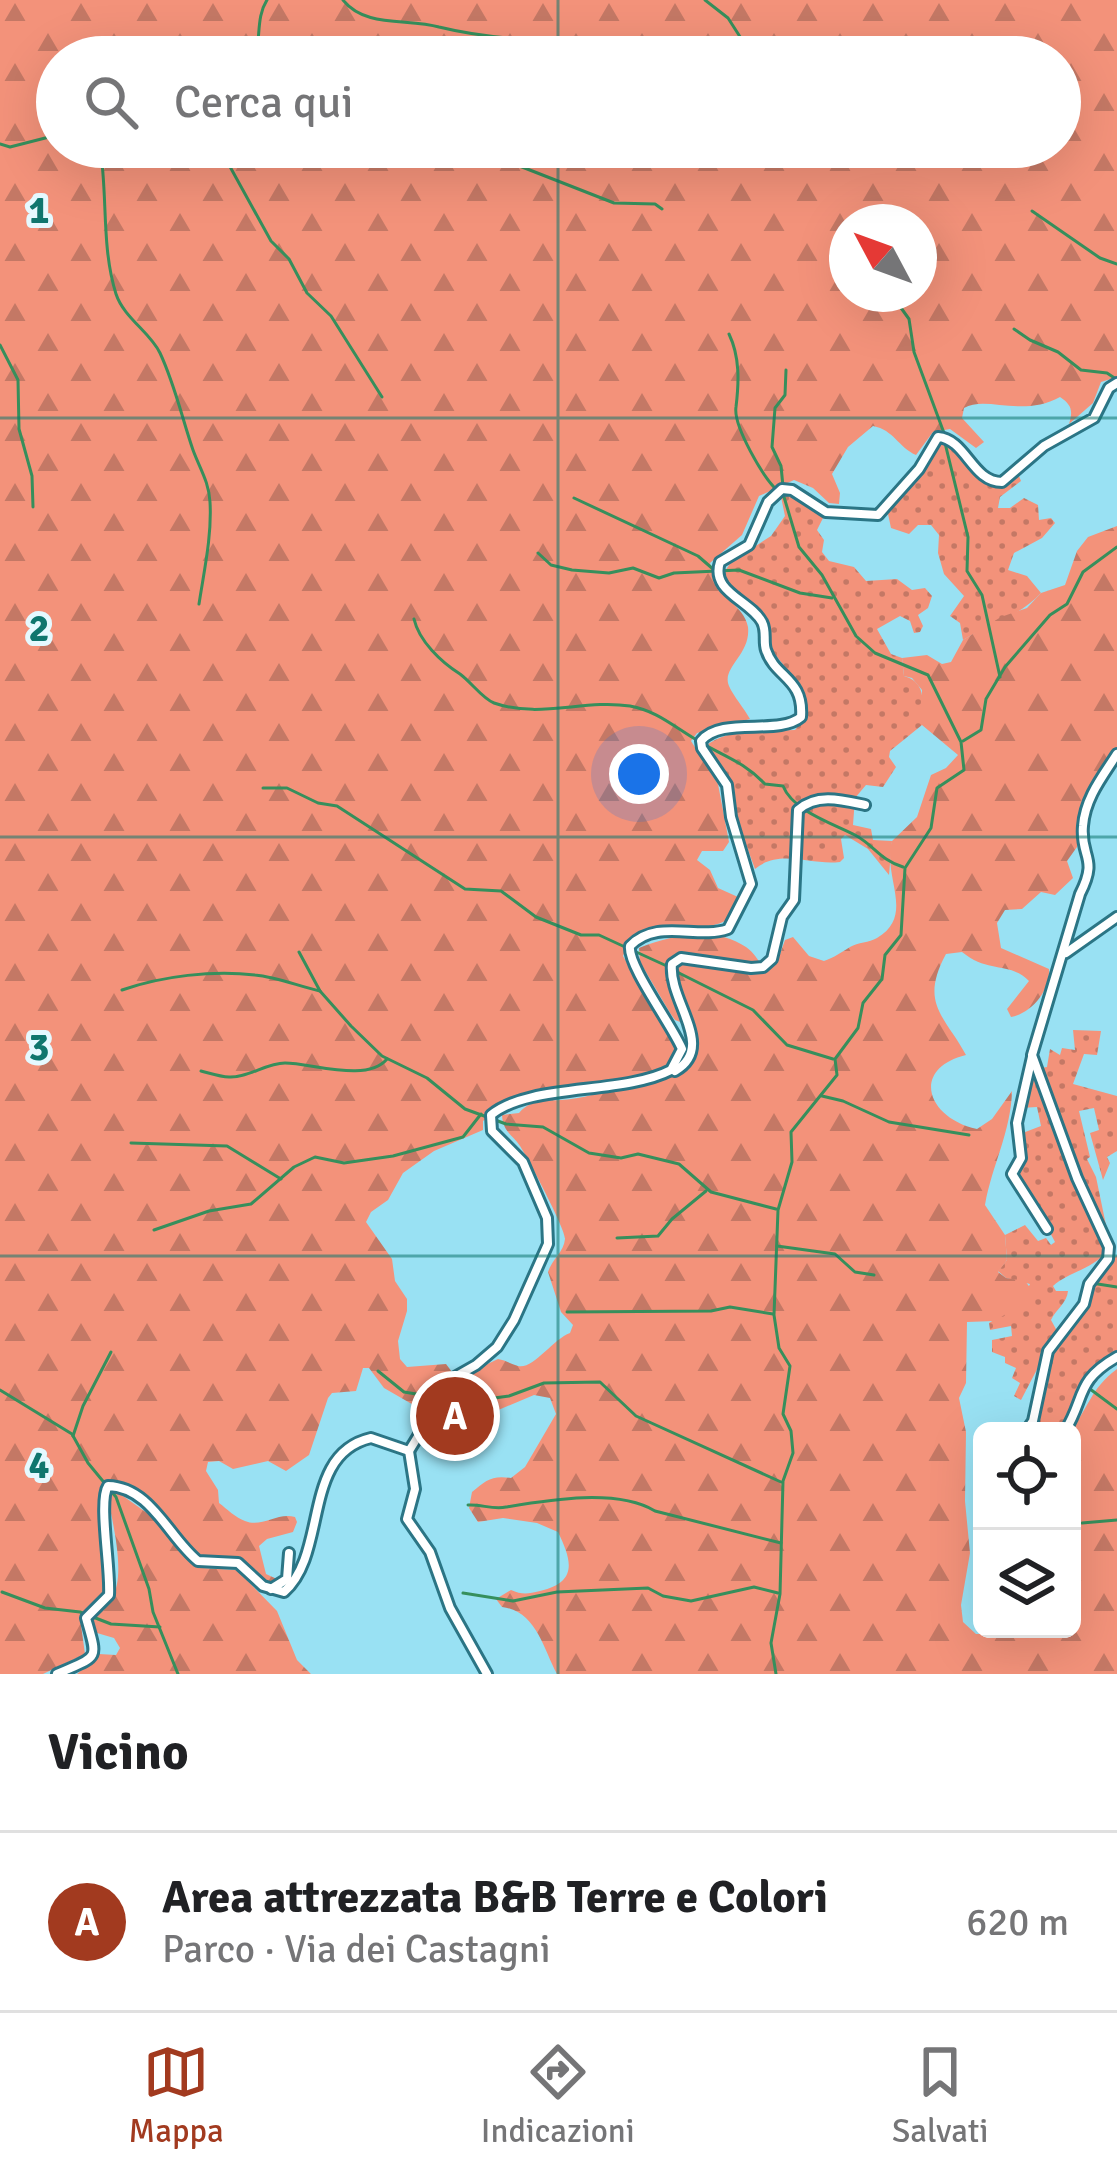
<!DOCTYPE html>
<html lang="it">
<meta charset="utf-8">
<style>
body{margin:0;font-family:Signika,sans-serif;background:#f6f6f6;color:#202124}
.controls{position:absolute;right:36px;bottom:36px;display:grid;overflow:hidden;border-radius:18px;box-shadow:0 12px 48px #0002}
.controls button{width:108px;height:108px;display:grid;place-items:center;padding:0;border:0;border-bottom:3px solid #e0e0e0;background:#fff;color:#202124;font:60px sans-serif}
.compass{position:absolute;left:829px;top:204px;width:108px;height:108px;border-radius:50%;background:#fff;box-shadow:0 12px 48px #0002;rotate:311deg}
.you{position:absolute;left:639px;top:774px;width:42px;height:42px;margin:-30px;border:9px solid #fff;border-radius:50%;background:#1a73e8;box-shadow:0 0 0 18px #1a73e833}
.badge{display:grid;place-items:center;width:78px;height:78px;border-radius:50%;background:#a23a1f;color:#fff;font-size:39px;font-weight:700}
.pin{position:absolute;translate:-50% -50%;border:6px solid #fff;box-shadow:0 3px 12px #0006}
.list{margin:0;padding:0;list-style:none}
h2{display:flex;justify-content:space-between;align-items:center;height:156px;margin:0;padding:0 48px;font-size:51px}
h2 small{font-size:39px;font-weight:400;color:#757577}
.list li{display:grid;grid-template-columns:78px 1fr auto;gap:36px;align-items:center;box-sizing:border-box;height:180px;padding:0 48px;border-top:3px solid #e0e0e0}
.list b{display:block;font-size:45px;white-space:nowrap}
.list p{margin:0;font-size:39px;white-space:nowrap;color:#757577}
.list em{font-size:39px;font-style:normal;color:#757577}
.icon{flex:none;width:66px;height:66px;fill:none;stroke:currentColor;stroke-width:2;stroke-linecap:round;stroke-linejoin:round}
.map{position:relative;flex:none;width:1117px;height:1674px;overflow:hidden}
.search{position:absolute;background:#fff;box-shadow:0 12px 48px #0002;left:36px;right:36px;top:36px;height:132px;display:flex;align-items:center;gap:30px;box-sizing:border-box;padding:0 42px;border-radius:66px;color:#757577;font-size:45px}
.sheet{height:336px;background:#fff}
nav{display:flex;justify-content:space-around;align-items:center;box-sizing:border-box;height:168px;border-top:3px solid #e0e0e0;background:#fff;font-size:33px;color:#757577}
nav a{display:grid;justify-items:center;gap:6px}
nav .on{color:#a23a1f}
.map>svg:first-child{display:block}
.green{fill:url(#green-dots)}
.forest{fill:url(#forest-firs);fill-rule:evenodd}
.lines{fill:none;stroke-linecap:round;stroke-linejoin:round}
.stream{stroke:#368f5c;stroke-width:3}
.minor-casing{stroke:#2b7585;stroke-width:14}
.minor{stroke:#fff;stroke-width:8}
.grid{fill:none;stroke:#0f766e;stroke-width:3;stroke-opacity:0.55}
.grid-label{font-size:39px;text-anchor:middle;font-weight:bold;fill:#0f766e;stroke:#e5f9ff;stroke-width:10;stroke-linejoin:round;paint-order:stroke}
</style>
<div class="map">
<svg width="1117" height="1674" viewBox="0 0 1117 1674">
<defs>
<pattern id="green-dots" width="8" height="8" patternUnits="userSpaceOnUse" patternTransform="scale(3)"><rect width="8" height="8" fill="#f3927a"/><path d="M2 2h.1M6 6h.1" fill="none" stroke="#c47865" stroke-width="1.8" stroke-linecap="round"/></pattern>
<pattern id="forest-firs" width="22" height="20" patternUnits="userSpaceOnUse" patternTransform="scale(3)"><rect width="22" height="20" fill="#f3927a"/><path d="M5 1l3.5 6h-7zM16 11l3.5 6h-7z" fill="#c47865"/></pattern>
</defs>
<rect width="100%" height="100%" fill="#99e1f3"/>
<g class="green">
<path d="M 943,440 L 978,478 L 992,487 L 1010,483 L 1019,476 L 1021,481 L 1000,497 L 998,508 L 1010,508 L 1024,498 L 1038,505 L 1039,520 L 1051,518 L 1055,523 L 1042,538 L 1014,553 L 1008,570 L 1027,576 L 1041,593 C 1020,616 990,624 963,640 L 960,623 L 950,616 L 964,596 L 944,574 L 938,553 L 939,535 L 931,525 L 918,525 L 909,534 L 891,528 L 888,514 L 938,442 Z"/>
<path d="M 792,495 L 824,516 L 817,530 L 824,540 L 822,552 L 829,561 L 854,567 L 866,581 L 897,579 L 912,590 L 925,588 L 932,596 L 928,608 L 918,615 L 923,626 L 920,632 L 914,633 L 910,621 L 900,616 L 877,629 L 891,654 L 902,658 L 904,676 C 928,683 922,704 922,725 L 890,751 L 889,757 L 896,767 L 883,787 L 866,785 L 855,798 L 853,825 L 871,829 L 873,840 L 892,841 L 889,875 L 868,849 L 845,835 L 841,839 L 844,858 L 840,862 C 811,866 780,848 755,869 L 738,823 L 729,782 L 708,744 C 734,727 767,731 795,730 L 807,715 L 802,688 L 773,652 L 766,617 L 735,591 L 723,574 L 731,562 L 771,536 L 785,516 L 781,497 Z"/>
<polygon points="1073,1030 1101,1031 1097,1055 1084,1054 1073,1084 1117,1096 1117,1151 1107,1157 1110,1163 1103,1180 1090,1133 1099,1130 1094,1108 1079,1111 1090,1157 1087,1159 1096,1177 1107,1230 1082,1180 1041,1068 1047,1067 1050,1049 1060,1055 1062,1048 1075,1050"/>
<path d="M 1033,1064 L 1106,1251 C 1096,1268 1068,1272 1053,1286 L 1056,1291 L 1068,1291 C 1067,1303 1056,1309 1051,1320 L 1057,1331 L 1021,1400 L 1014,1396 L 1020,1383 L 1012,1378 L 1016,1368 L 1005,1363 L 1005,1357 L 992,1352 L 992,1340 L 1012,1336 L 1011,1326 L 990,1330 L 989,1323 L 1020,1304 L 1030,1284 L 1006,1278 L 998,1271 L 1007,1260 L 1005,1235 L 1025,1225 L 1038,1241 L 1046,1238 L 1051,1245 L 1055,1242 L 1017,1170 L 1020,1134 L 1041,1126 L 1037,1107 L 1021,1108 Z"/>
<polygon points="1117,1255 1117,1350 1087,1376 1062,1428 1030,1431 1040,1409 1049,1355 1085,1306 1098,1276"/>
</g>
<g class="forest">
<path d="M 0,0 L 1117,0 L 1117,377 L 1101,382 L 1093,403 L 1069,424 C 1073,411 1072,405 1060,397 C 1022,418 986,395 964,408 L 962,418 L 984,442 L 976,448 L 950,429 L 933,432 L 916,455 C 898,447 894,430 873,426 L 848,447 L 832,474 L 840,493 L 839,504 L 829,503 L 813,488 L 794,480 L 759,496 L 742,535 L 710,563 C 717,600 744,604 748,627 C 751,655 721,667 729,686 C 734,697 744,708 750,719 L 697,733 L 691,741 L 718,784 L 729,842 L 723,851 L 702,851 L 697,860 L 710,870 L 718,888 L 738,897 C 734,905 732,918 723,922 C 692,936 642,910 623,956 L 676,1047 L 673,1063 L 663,1069 L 601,1085 L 509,1098 L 483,1121 L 483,1130 L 434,1151 L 403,1173 L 388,1200 L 371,1212 L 366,1222 L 392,1259 L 395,1281 L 407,1299 L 407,1311 L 398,1341 L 400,1359 L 407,1367 L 446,1364 L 452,1372 L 431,1387 L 417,1407 L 384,1388 L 369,1368 L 363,1368 L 356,1391 L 332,1393 L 328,1398 L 309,1455 L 286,1471 L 268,1461 L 233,1469 L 219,1461 L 208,1462 L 206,1471 L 218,1490 L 219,1503 C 227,1509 236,1518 245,1521 C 262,1528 277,1512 295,1517 L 297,1522 L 293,1532 L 267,1539 L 259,1546 L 266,1574 L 279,1580 L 274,1583 L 261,1579 L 239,1559 L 199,1557 C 173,1527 150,1482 105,1482 C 86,1511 120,1571 100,1597 C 95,1605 86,1610 80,1618 L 85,1654 L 43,1674 L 0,1674 ZM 57,57 L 1060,57 L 1060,147 L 57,147 ZM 847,222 L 919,222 L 919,294 L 847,294 Z"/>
<path d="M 1117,526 L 1117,748 L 1079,813 L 1077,847 L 1067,861 L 1073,878 L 1055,895 L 1041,892 L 1022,909 L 1005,910 L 997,923 L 1001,948 L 1049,969 C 1050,991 1032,1013 1011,1017 L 1007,1009 L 1029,981 C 1009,961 989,974 962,952 L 946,954 C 919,1004 945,1016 966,1055 C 910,1069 927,1118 977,1129 L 992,1119 L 1012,1091 C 1011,1132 992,1165 985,1205 L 1005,1235 L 1007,1260 L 998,1272 L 1006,1278 L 1025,1281 L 1032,1290 L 1020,1305 L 995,1321 L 967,1322 L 966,1383 L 959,1398 L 966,1432 L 965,1501 L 970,1553 L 961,1605 L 963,1622 L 976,1634 L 993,1634 L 997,1629 L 1072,1629 L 1070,1431 C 1089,1408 1090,1389 1117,1369 L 1117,1674 L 557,1674 C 543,1648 536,1611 502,1607 L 496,1599 L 511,1590 C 522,1595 528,1594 540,1591 C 578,1582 572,1561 558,1532 L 537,1523 L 503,1518 L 478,1522 L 469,1508 L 472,1492 C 486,1480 492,1475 511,1478 L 525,1467 L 556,1414 L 550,1398 L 534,1395 L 496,1411 L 463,1410 L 453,1397 L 454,1388 L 475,1370 L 498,1359 C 505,1360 511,1364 518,1366 C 533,1370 553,1339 570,1333 L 573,1325 L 561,1312 L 548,1272 C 552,1259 564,1252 565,1239 C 566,1230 528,1158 520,1146 C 512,1134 503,1132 502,1115 L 519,1113 C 532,1097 552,1102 571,1099 C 589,1097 608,1090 626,1086 C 661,1078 716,1079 691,1026 L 675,1020 L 670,1013 L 640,962 L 639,948 C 671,935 715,926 746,947 C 755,953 758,962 766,969 L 779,957 L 785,940 L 793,937 L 809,956 L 824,961 C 835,957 840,953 850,947 C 858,942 869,943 877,938 C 916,915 882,877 892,841 L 917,817 L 931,775 L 946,768 L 958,755 L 922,725 L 922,690 L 912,678 L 904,676 L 902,658 L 927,655 L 942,664 L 951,662 L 963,640 L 1001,617 L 1027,608 L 1041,593 L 1065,585 L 1077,551 L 1088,537 Z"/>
<path d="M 116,1491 L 157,1520 L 180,1551 L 203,1568 L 237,1570 L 277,1611 L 297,1660 L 311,1674 L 77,1674 L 99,1654 L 116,1655 L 120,1648 L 114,1638 L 97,1633 L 90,1618 C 97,1611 106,1606 112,1597 C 126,1577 113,1523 108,1499 Z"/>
</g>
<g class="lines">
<g class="stream">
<path d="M 343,0 C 365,28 407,18 439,27 C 488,39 537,41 589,40"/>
<polyline points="705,0 728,18 753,57"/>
<polyline points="257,50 271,57"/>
<path d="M 255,57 C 261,38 256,17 267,0"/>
<polyline points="0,144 10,147 57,135"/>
<path d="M 100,147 C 108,196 101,246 116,294 C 124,318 150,332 160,353 C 175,385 182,418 193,450 C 200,469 209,482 210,502 C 212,536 204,571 199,604"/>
<polyline points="223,147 223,154 271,241 289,259 307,293 331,316 382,397"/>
<polyline points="452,147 517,165 614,203 655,204 662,209"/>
<polyline points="1032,211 1100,258 1117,264"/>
<polyline points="891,294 909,319 914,352 944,433"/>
<polyline points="1014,329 1030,340 1058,352 1081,370 1107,373 1116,379"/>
<path d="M 729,334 C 740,357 739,382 736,407 C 733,426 764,479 778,491"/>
<polyline points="0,345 18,380 19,429 32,476 33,507"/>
<polyline points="945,443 968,537 967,571 982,595 1000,677"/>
<polyline points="574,498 698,556 713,569"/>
<polyline points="538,553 551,565 572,570 609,573 633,568 659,578 674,573 739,570 800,593 832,598"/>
<path d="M 414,619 C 419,641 441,662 460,674 C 471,682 483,699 494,703 C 540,719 583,699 630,706 C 657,711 673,726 695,739 C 722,756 742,760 765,784 L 783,786 C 793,811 832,823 855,835 C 875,846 879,859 903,867"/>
<polyline points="963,741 981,730 986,699 1005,667 1050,615 1067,604 1083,572 1117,547"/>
<polyline points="263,788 287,788 318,803 337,806 465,889 501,891 536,917 581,935 599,935 625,947"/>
<polyline points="634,951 669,967"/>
<polyline points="299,952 320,991 351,1026 382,1056 427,1078 465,1109 506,1124 543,1127 589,1153 621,1158 638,1154 679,1164 711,1192 776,1209"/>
<polyline points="677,972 753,1010 787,1045 833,1059"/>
<path d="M 122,990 C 162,976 213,970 255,975 C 277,977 298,986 320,991"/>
<path d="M 201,1071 C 209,1073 220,1077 229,1077 C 248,1078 266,1063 285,1063 C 312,1063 367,1083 387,1059"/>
<polyline points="822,1096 843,1101 889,1122 969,1135"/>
<polyline points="131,1143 227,1146 281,1179"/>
<polyline points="154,1230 209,1211 251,1204 294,1167 315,1157 344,1163 393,1156 463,1137 481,1114"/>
<polyline points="617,1238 658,1236 672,1219 706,1191"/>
<polyline points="777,1246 835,1254 855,1272 874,1275"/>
<polyline points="1085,1282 1117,1287"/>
<polyline points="567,1312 711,1311 730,1307 773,1314"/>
<polyline points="378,1371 404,1392 465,1402 509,1396 544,1383 600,1382 636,1416 781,1482"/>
<polyline points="1090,1389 1117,1409"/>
<polyline points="0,1390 72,1434 88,1463 116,1497 149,1589 153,1612 178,1674"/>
<polyline points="73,1436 83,1406 111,1352"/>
<path d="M 468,1505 C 481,1504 493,1510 506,1507 C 548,1500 617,1488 655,1511 L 781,1543"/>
<polyline points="1082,1523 1117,1520"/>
<polyline points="2,1592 45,1608 80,1612 111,1624 160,1627"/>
<polyline points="463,1593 513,1601 557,1592 648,1588 663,1596 691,1601 754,1587 778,1593"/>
<polyline points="776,1674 771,1643 780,1594 783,1481 793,1453 791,1431 783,1414 790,1366 779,1348 774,1315 778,1210 792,1162 791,1132 837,1075 835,1059 858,1028 863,1003 882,979 885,955 901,935 905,868 931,828 937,788 964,770 961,742 928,675 875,653 856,636 822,575 799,547 784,497 781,466 772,447 775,408 785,395 786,370"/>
</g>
<defs>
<g id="minor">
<polyline points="1066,953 1117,917"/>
<polyline points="1032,1057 1017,1123 1021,1158 1012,1174 1047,1229"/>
<path d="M 675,1071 C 717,1047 668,1001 672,964 L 681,958 L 751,968 L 763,967 L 772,959 L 782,917 L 794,900 L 798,810 C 817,793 842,800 865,805"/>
<path d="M 1026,1431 L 1033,1421 L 1048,1351 L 1084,1304 L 1089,1284 L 1108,1259 L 1109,1247 L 1077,1178 L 1032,1055 L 1080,894 C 1099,857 1080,858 1083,826 C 1085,798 1103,776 1117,754"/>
<path d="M 1065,1431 C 1086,1397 1075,1381 1117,1357"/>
<path d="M 409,1451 L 420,1433 L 432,1390 L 476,1365 L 497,1347 L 514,1320 L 548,1244 L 547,1218 L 523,1162 L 492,1131 L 491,1115 C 529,1083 623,1095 671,1070 L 682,1049 C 672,1025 627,965 630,946 C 657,918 697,940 728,929 L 751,884 L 731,817 L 727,785 L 702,748 L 701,741 C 721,716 779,736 801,717 C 804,678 775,678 766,650 C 763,641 767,632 762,622 C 750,600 710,592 720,562 L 749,545 L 768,502 L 782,489 L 792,490 L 826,512 L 878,515 L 919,469 L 938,437 C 966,439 972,482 1002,482 L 1044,446 L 1094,418 L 1109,388 L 1117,383"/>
<polyline points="409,1451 415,1489 407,1519 430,1552 450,1608 487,1674"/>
<polyline points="271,1589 287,1579 289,1553"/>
<path d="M 57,1674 C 100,1655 98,1661 86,1618 L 109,1595 C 111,1569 98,1501 108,1486 C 151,1487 169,1538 198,1561 L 238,1563 L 263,1586 L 284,1592 C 329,1552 301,1454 371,1438 L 409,1451"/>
</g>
</defs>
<use href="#minor" class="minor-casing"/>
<use href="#minor" class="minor"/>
</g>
<path class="grid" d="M 558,0 L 558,57M 558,147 L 558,1674M 0,418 L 1117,418M 0,837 L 1117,837M 0,1256 L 1117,1256"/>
<g class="grid-label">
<text x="39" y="223">1</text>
<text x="39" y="641">2</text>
<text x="39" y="1060">3</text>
<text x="39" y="1478">4</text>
</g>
</svg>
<div class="controls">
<button><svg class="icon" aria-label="locate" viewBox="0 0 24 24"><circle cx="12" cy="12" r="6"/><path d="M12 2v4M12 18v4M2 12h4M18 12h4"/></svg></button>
<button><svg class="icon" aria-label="layers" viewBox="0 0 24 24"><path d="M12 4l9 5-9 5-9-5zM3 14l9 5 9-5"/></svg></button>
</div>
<svg class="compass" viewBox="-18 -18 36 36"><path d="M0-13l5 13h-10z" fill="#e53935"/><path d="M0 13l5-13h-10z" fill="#757577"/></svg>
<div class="you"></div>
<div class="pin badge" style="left:455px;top:1416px">A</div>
<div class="search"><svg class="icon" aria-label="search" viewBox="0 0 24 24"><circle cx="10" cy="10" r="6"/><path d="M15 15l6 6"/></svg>Cerca qui</div>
</div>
<section class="sheet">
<h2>Vicino<small></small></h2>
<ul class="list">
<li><span class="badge">A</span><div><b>Area attrezzata B&amp;B Terre e Colori</b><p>Parco · Via dei Castagni</p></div><em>620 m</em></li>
</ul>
</section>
<nav>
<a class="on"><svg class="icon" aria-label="map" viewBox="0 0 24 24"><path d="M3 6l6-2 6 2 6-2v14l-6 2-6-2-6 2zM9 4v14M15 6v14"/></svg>Mappa</a>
<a><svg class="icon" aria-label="directions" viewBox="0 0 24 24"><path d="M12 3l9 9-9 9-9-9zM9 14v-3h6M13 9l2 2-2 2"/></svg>Indicazioni</a>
<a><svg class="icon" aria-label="saved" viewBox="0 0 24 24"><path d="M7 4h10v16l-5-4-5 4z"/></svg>Salvati</a>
</nav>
